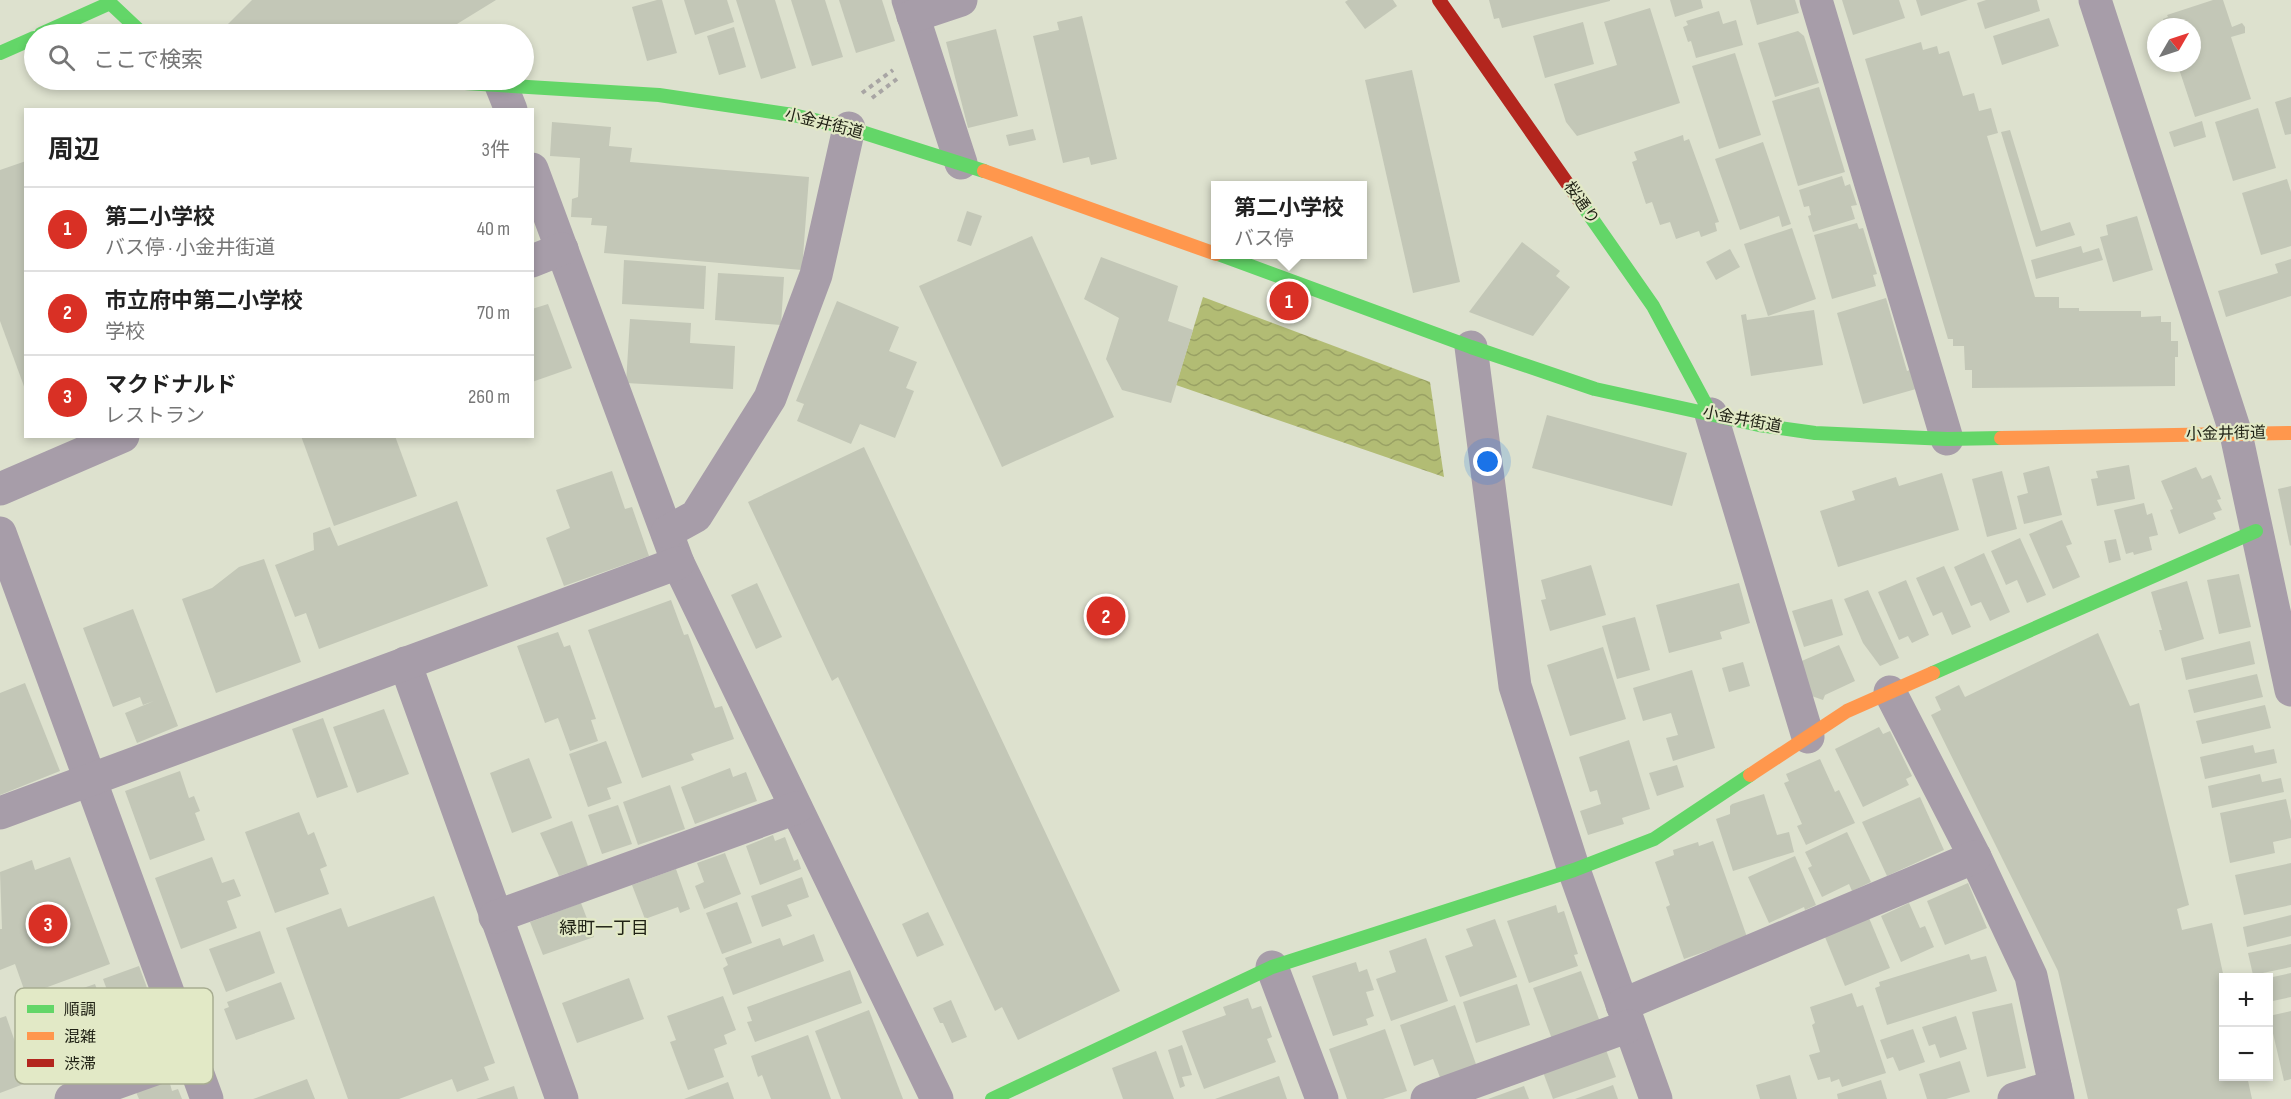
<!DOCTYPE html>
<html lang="ja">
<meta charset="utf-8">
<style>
body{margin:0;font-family:"Sofia Sans Condensed","Noto Sans JP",sans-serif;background:#f2f2f2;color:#222}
.controls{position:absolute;right:18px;bottom:18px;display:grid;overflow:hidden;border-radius:0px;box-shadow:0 3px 9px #0003}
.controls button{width:54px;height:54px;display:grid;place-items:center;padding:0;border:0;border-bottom:2px solid #e0e0e0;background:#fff;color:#222;font:30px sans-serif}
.compass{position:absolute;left:2147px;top:18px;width:54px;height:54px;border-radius:50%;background:#fff;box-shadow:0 3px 9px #0003;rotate:51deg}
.you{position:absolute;left:1488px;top:462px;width:21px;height:21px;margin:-15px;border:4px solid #fff;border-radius:50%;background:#1a73e8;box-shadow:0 0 0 9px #1a73e833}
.badge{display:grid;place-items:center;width:39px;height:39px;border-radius:50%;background:#d93025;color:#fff;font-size:20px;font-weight:700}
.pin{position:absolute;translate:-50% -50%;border:3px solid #fff;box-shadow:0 2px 6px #0006}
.popup{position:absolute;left:1211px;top:181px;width:156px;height:78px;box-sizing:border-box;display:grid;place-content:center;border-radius:0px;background:#fff;filter:drop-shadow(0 2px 4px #0005);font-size:20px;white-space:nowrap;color:#767676}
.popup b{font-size:22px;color:#222}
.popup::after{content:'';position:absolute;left:50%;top:100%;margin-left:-12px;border:12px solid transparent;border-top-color:#fff}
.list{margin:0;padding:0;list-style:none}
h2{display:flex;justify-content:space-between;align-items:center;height:78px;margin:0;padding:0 24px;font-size:26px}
h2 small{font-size:20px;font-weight:400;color:#767676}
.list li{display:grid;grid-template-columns:39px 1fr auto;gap:18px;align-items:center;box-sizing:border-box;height:84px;padding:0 24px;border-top:2px solid #e0e0e0}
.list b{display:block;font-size:22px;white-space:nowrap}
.list p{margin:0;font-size:20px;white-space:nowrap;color:#767676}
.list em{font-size:20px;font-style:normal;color:#767676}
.icon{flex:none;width:33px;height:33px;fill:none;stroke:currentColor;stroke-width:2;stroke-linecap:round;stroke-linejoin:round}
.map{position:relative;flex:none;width:2291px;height:1099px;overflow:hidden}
.search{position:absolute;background:#fff;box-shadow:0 3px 9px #0003;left:24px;top:24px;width:510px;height:66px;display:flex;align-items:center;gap:15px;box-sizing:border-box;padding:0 21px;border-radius:33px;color:#767676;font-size:22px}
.panel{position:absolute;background:#fff;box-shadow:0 3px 9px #0003;left:24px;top:108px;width:510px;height:330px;border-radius:0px}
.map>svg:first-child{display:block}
.water{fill:url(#water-waves)}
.building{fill:#c3c7b7}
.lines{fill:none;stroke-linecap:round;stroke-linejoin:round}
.path{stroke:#a8a5a4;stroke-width:4;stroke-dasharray:4.5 4.5;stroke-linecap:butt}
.street{stroke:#a79da9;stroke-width:33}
.fast{stroke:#63d668;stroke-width:14}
.slow{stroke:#ff974d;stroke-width:14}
.jam{stroke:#b3261e;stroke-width:14}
.labels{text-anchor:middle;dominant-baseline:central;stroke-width:4.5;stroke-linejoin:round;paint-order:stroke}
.street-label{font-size:16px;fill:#202215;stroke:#e2e9c6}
.neighbourhood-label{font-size:18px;fill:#202215;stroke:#e2e9c6}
.key{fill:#e2e9c6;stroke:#a8ad91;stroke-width:1.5}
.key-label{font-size:16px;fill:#202215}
</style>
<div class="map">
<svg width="2291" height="1099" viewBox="0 0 2291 1099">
<defs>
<pattern id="water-waves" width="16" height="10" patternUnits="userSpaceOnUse" patternTransform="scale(1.5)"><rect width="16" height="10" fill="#b2bc74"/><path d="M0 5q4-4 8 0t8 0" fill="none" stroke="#99a164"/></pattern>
</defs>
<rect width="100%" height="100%" fill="#dde1ce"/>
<polygon class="water" points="1203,297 1430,382 1444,477 1176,385"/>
<g class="building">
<polygon points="252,0 496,0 457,24 424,34 265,34 228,24"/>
<polygon points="657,0 662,0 677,53 647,61 632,7"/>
<polygon points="684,0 727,0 734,22 695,35"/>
<polygon points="736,0 775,0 796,68 761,79"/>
<polygon points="791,0 825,0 843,57 812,66"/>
<polygon points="839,0 882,0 895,41 856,53"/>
<polygon points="1348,0 1393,0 1397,6 1365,29 1345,2"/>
<polygon points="1489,0 1610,0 1610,1 1502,28 1499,18 1494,19"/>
<polygon points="1670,0 1701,0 1703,8 1675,17"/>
<polygon points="1750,0 1795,0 1799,13 1757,25"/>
<polygon points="1842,0 1899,0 1905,18 1853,35"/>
<polygon points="1916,0 1968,0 1921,16"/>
<polygon points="1986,0 2037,0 2040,11 1985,29 1977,3"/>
<polygon points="2213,0 2223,0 2232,27 2242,23 2245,27 2245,33 2231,37 2251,99 2195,117 2177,63 2192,63 2192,27 2166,27 2163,19 2168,17 2167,15"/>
<polygon points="1650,8 1680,103 1577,136 1566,122 1554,84 1617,65 1604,22"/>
<polygon points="1719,11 1723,24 1736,20 1743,45 1696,58 1691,41 1688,42 1683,27 1688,25 1686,21"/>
<polygon points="1082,16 1117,159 1091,165 1089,157 1063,163 1033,36 1059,30 1057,22"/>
<polygon points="2049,18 2059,46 2002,65 1993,36"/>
<polygon points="1583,22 1594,64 1545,78 1533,36"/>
<polygon points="734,27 746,67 719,75 707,36"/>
<polygon points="996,29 1018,116 968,128 946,42"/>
<polygon points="1798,31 1804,36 1819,83 1775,97 1758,43"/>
<polygon points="1921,42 1923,50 1937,46 1939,54 1949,51 1963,96 1974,93 1979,111 1991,108 1998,133 1987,136 2035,297 2059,297 2059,308 2079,308 2079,311 2141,311 2141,317 2161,316 2161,322 2171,322 2171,341 2178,341 2178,357 2175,357 2175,386 1972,388 1972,370 1965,370 1964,346 1953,346 1953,339 1948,339 1865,59"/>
<polygon points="1735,53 1761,135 1719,149 1692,66"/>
<polygon points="1412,70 1460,282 1413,293 1365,80"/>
<polygon points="1819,87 1845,172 1798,186 1772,101"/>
<polygon points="2291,97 2291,134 2285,135 2275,102"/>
<polygon points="2258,108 2276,168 2233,181 2215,122"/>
<polygon points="2202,121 2206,137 2174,147 2169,132"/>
<polygon points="552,122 611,127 609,146 632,148 630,162 809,177 802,270 604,253 607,226 591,225 592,218 571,217 572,199 578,197 580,158 550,156"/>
<polygon points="1033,129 1036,140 1009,146 1006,135"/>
<polygon points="2010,130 2041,231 2070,222 2075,235 2036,247 2001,132"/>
<polygon points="1683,135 1684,141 1689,139 1719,222 1715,223 1717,231 1701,237 1699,231 1676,239 1670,222 1660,225 1652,202 1646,204 1632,162 1637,160 1634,152"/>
<polygon points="1763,142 1791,224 1782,227 1779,216 1740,230 1715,159"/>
<polygon points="26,161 26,389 25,389 0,321 0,170"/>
<polygon points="1842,176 1845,186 1850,184 1857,205 1851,206 1855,219 1813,232 1808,216 1811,215 1809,206 1804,207 1799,190"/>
<polygon points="2287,179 2291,192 2291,246 2261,255 2242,193"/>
<polygon points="967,211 982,216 971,246 957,241"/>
<polygon points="2137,216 2153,270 2113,282 2100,237 2108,235 2106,225"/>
<polygon points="1857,223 1859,229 1863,228 1877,274 1873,275 1876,286 1832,299 1814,235"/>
<polygon points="1792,228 1816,299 1768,316 1744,244"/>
<polygon points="1032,236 1114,417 1002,467 919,286"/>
<polygon points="1522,242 1560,271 1556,276 1570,287 1533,336 1469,312"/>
<polygon points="2081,246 2083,253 2099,248 2103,260 2036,279 2031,260"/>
<polygon points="1730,249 1740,267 1716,280 1706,262"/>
<polygon points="1101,257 1178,286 1168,321 1193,330 1171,403 1122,390 1106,359 1119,318 1084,299"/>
<polygon points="2291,259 2291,296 2226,317 2218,291 2278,273 2275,264"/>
<polygon points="624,260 706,266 704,309 622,304"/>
<polygon points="718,273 784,277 781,325 715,320"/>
<polygon points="1886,298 1907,371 1910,370 1916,389 1863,404 1837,313"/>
<polygon points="837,301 899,327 889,351 917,362 906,388 914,391 895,438 860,424 851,444 797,421 804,404 796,401"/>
<polygon points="548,304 572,368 532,382 532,309"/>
<polygon points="1814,310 1823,365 1751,376 1741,315 1746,314 1747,320"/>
<polygon points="630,319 691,323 690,343 735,346 733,389 626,383"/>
<polygon points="1547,415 1687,453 1672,506 1532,468"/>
<polygon points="301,436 395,436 417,496 334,526"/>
<polygon points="864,447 1120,991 1018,1040 1002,1007 995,1011 838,677 832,681 748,502"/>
<polygon points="2129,465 2135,499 2097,506 2091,479 2098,478 2096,471"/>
<polygon points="2049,466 2062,515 2024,524 2017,496 2028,493 2023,473"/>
<polygon points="2196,467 2202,479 2211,475 2221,499 2217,500 2222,510 2213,513 2216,519 2179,534 2170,510 2173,509 2161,481"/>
<polygon points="612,471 625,509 632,507 649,556 564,586 546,538 570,528 556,490"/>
<polygon points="2002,471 2017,529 1987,537 1972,479"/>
<polygon points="1942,473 1959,530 1838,567 1820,511 1855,500 1852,491 1896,477 1899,486"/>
<polygon points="2291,486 2291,545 2290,546 2278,489"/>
<polygon points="457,501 488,586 319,649 306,613 295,617 275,565 314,550 313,533 330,527 338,546"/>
<polygon points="2144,503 2147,515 2152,513 2158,535 2149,537 2152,550 2134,555 2133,552 2126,554 2114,510"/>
<polygon points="2062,520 2072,544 2066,546 2080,577 2053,589 2029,534"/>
<polygon points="2020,538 2046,595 2027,603 2017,580 2006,585 1991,551"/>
<polygon points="2116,539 2121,560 2109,563 2104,541"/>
<polygon points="1984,553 2010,612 1990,621 1981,602 1971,606 1954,567"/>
<polygon points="264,559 301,662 216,693 182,599 212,588 239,567"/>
<polygon points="1591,565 1606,615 1550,631 1541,600 1546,599 1541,580"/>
<polygon points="1944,566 1971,627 1952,635 1942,612 1933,616 1916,578"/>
<polygon points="2239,574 2251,627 2219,634 2207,580"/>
<polygon points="1906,580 1929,635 1912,643 1908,636 1899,640 1878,592"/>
<polygon points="2187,581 2204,639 2165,651 2159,630 2162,630 2151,592"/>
<polygon points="757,583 782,637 756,649 731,595"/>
<polygon points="1739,583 1750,623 1720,632 1722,639 1669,653 1656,605"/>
<polygon points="1868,590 1899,658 1880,666 1863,643 1844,599"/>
<polygon points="1832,599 1843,635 1804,647 1792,611"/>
<polygon points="671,600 684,635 688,634 715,708 722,706 734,739 691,754 694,760 642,778 588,630"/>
<polygon points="133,609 178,726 137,743 125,713 154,701 143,705 140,697 113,707 83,628"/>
<polygon points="1635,617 1650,670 1617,679 1602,626"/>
<polygon points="558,632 564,647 570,645 596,719 591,720 598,741 570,751 558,718 545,723 517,646"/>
<polygon points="2098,633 2130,706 2139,703 2189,905 2177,909 2182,930 2212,923 2224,978 2224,1076 2247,1076 2252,1099 2088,1099 2058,971 1931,715 1941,710 1935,697 1959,685 1965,697"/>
<polygon points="2250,641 2255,664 2186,680 2181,658"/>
<polygon points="1839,645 1855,681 1825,695 1823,700 1806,694 1797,663"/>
<polygon points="1603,647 1626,719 1570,736 1547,665"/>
<polygon points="1743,662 1750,686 1729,692 1722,668"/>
<polygon points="1692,670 1715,748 1673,761 1666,738 1678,735 1671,713 1643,721 1633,688"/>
<polygon points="2257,674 2263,697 2194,713 2188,690"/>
<polygon points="25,683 60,771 0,795 0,693"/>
<polygon points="2265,705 2271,728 2202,744 2196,721"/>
<polygon points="384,709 409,774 357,793 333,727"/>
<polygon points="323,718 348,787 317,798 292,729"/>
<polygon points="1879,727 1883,734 1890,731 1912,776 1906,779 1909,785 1863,807 1835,749"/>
<polygon points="1629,740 1650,809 1622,818 1624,824 1588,835 1580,811 1601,804 1597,790 1590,792 1579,757"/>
<polygon points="606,741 622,783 607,788 611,799 588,807 569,754"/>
<polygon points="2253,745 2255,753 2274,749 2277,763 2205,779 2200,757"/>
<polygon points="529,758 552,818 512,833 490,773"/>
<polygon points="1820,759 1835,792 1839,790 1855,823 1806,845 1797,826 1802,824 1784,783 1789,781 1786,774"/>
<polygon points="1677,765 1684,787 1657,796 1649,773"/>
<polygon points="730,768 733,777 746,772 757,801 695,824 681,787"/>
<polygon points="180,771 189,798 194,796 200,811 195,813 205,840 150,860 125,791"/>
<polygon points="2260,774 2262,782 2281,778 2284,792 2212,808 2208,786"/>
<polygon points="670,785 685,829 638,845 623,802"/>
<polygon points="1764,794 1777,835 1789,832 1794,852 1733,871 1716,819 1730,814 1730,806 1732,804"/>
<polygon points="1920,797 1944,850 1887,876 1862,822"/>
<polygon points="2286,799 2291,821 2291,838 2273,842 2275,853 2230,863 2220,813"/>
<polygon points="618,805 632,844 602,854 588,815"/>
<polygon points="299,812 308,835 314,832 327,866 320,869 329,894 275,913 245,832"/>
<polygon points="572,821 588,866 559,876 540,833"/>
<polygon points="1847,832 1871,882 1852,891 1849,884 1822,897 1808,868 1812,866 1805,852"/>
<polygon points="773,835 775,841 785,837 794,861 798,859 801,869 760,885 746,846"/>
<polygon points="1713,841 1747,937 1684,959 1666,907 1670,905 1655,862 1674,855 1673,850 1698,842 1699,846"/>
<polygon points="725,853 741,894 704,909 695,886 704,882 697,863"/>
<polygon points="1795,856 1816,905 1805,910 1804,907 1769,923 1748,877"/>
<polygon points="70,857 110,964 26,995 15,964 0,970 0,929 2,929 0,872 32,860 35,870"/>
<polygon points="212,857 222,883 234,879 241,896 227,901 237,928 181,949 155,878"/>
<polygon points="2291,863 2291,905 2244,915 2235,875"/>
<polygon points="676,869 690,909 680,913 678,907 645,919 632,885"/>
<polygon points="802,877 809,897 787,905 792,916 762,927 751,896"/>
<polygon points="1968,883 1987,928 1945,945 1927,901"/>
<polygon points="434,896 495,1063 484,1067 489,1080 457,1092 452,1079 399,1099 348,1099 286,928 341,908 348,927"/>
<polygon points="737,902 752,943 722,954 706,913"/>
<polygon points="581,903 594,937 543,955 530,922"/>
<polygon points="1909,903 1920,928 1925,926 1934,947 1901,962 1881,916"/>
<polygon points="1556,905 1558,913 1564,911 1578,954 1574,955 1578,966 1529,983 1507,921"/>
<polygon points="928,912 944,945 917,957 902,924"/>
<polygon points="2291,915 2291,936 2247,947 2243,927"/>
<polygon points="1869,918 1890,968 1845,986 1825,937"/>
<polygon points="1495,919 1517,977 1460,997 1445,956 1473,946 1466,929"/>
<polygon points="260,931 275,973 226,992 209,949"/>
<polygon points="814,934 824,961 733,995 723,968 728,965 725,958 780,938 783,946"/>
<polygon points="1426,938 1448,1001 1391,1021 1376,979 1396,972 1389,951"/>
<polygon points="2291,944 2291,967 2253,975 2248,953"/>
<polygon points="1969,954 1971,960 1986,956 1997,991 1887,1025 1875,988 1880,986 1879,982"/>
<polygon points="1356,962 1359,972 1367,969 1374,990 1366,992 1374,1016 1366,1019 1368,1025 1333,1036 1312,976"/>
<polygon points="139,966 168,1045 132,1058 103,979"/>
<polygon points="850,970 862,1003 755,1042 747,1022 752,1021 747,1007"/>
<polygon points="1581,971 1600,1022 1552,1039 1533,988"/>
<polygon points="2291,973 2291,997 2268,1002 2268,978"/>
<polygon points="629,978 644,1019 577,1043 562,1003"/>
<polygon points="281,982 295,1019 236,1040 224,1009 229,1007 227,1002"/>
<polygon points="95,984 105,1013 53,1031 42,1002"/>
<polygon points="1517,984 1530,1025 1476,1043 1463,1002"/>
<polygon points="1852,993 1857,1007 1863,1005 1886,1073 1842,1087 1839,1079 1831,1082 1830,1077 1818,1080 1809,1055 1820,1052 1812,1025 1815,1023 1810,1007"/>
<polygon points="723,996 736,1030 724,1035 727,1044 714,1049 724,1077 688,1090 670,1042 676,1040 667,1016"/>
<polygon points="1248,998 1252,1009 1261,1006 1272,1037 1267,1039 1276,1062 1204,1089 1182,1031 1226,1015 1223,1007"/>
<polygon points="951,1000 967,1037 952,1043 943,1023 940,1023 933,1008"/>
<polygon points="2012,1003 2026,1068 1987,1077 1972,1012"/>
<polygon points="1455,1005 1477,1067 1441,1080 1433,1059 1414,1066 1400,1025"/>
<polygon points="869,1010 903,1099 841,1099 815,1031"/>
<polygon points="2291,1011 2291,1079 2284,1081 2269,1016"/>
<polygon points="6,1016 29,1082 0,1093 0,1018"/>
<polygon points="1956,1016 1967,1049 1940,1058 1935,1044 1929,1046 1922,1027"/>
<polygon points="106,1021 112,1036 109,1037 118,1061 84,1073 70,1035"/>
<polygon points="1385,1029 1407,1091 1383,1099 1347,1099 1329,1049"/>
<polygon points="1913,1029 1925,1062 1899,1071 1893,1057 1887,1059 1880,1040"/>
<polygon points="808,1035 831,1099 771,1099 762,1075 758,1077 751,1056"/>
<polygon points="1182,1045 1192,1075 1182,1077 1185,1086 1180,1088 1168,1050"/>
<polygon points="1606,1050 1616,1077 1553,1099 1543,1072"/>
<polygon points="1156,1051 1174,1099 1123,1099 1112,1068"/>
<polygon points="1960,1061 1970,1092 1946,1099 1927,1099 1919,1074"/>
<polygon points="1790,1075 1797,1099 1760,1099 1756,1085"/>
<polygon points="1279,1076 1287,1099 1215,1099"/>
<polygon points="307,1079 315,1099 253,1099"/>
<polygon points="169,1080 172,1091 178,1089 182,1099 139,1099 136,1092"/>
<polygon points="1881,1080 1887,1099 1838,1099 1837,1094"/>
<polygon points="728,1082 734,1099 684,1099"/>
<polygon points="1613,1085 1618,1099 1575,1099"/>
<polygon points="514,1086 518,1099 476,1099"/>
<polygon points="1524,1086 1529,1099 1488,1099"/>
</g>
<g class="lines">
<g class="path">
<polyline points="862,93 893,70"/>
<polyline points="872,98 897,79"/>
</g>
<g class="street">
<polyline points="908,0 961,163"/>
<polyline points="1816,0 1947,439"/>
<polyline points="2095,0 2236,434 2291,690"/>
<polyline points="913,16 961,0"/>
<polyline points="501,85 511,110"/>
<polyline points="532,169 678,563 937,1099"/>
<polyline points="532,261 562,249"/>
<polyline points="1471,347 1515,686 1574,870 1656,1099"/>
<polyline points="1711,414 1808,737"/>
<polyline points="0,489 123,436"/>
<polyline points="667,532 696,516 770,398 816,275 849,128"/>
<polyline points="0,533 207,1099"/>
<polyline points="405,663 562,1099"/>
<polyline points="1890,692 1975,857 2031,976 2058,1099"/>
<polyline points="0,813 678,563"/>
<polyline points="495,917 796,808"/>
<polyline points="1272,967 1322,1099"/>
<polyline points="1622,1005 1975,857"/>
<polyline points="71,1099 192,1056"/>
<polyline points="1427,1099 1629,1026"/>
<polyline points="2014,1099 2055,1086"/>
</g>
<g class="fast">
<polyline points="41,34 110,3 143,34"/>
<polyline points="0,53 34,38"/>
<polyline points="415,80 659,95 793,115 849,128 984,171"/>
<polyline points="1581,203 1653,306 1711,414"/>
<polyline points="1218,254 1471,347 1595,389 1759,425 1815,433 1947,439 2001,438"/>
<polyline points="1933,673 2256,531"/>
<polyline points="992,1099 1272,967 1574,870 1654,839 1750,775"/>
</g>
<g class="slow">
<polyline points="984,171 1216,254"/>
<polyline points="2001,438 2291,433"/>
<polyline points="1750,775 1847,711 1933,673"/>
</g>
<polyline class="jam" points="1439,0 1581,203"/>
</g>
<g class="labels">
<g class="street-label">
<text transform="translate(824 124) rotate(14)">小金井街道</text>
<text transform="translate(1581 203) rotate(55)">桜通り</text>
<text transform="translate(1742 420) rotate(11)">小金井街道</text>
<text transform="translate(2226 434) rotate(-1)">小金井街道</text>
</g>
<g class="neighbourhood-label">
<text x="604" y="928">緑町一丁目</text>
</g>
</g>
<rect x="15" y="988" width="198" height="96" rx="9" class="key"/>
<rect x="27" y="1005" width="27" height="8" fill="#63d668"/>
<rect x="27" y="1032" width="27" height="8" fill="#ff974d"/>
<rect x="27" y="1059" width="27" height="8" fill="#b3261e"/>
<g class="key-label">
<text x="64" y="1015">順調</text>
<text x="64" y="1042">混雑</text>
<text x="64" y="1069">渋滞</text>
</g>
</svg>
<div class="controls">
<button>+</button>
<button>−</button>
</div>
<svg class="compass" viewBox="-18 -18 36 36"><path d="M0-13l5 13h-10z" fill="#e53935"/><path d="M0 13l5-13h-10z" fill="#767676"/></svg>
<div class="you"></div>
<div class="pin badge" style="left:1289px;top:301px">1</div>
<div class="popup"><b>第二小学校</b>バス停</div>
<div class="pin badge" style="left:1106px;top:616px">2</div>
<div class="pin badge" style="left:48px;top:924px">3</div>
<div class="search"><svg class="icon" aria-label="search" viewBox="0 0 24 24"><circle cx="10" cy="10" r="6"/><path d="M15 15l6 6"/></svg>ここで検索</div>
<section class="panel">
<h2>周辺<small>3件</small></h2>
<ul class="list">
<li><span class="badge">1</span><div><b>第二小学校</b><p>バス停 · 小金井街道</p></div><em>40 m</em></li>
<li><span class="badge">2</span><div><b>市立府中第二小学校</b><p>学校</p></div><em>70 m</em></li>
<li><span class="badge">3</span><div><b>マクドナルド</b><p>レストラン</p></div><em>260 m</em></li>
</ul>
</section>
</div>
